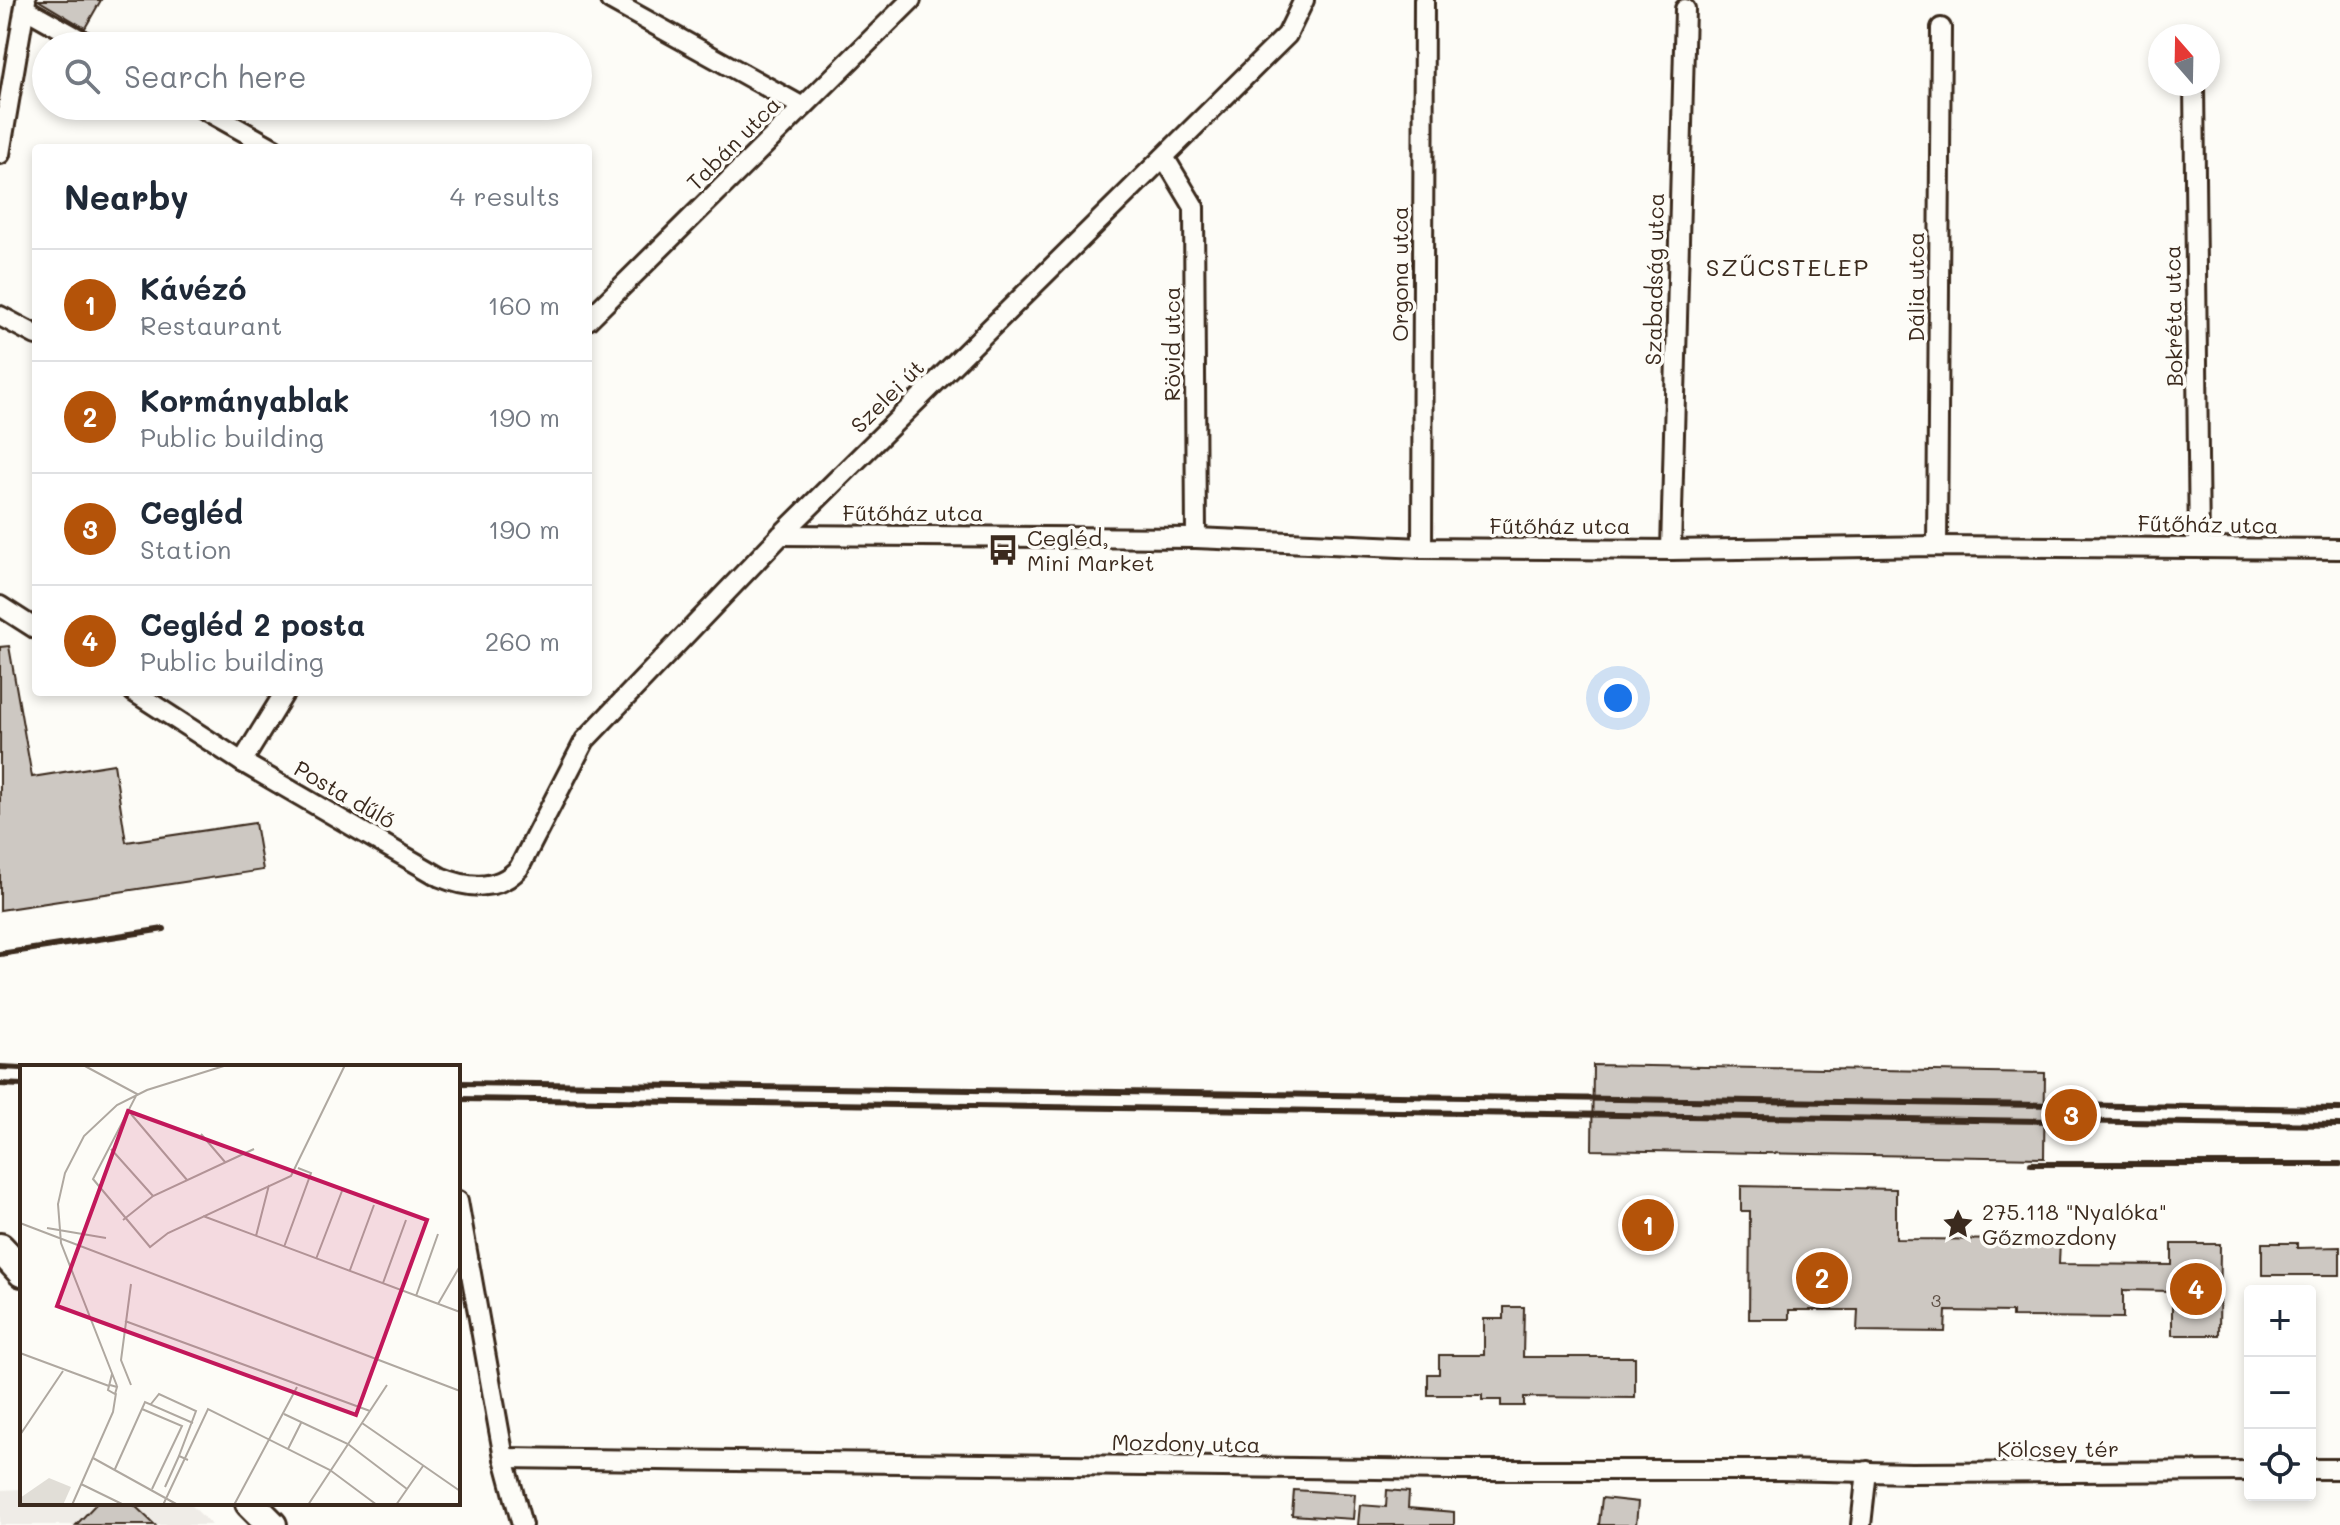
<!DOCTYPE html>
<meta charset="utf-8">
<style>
body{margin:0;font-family:Mali,sans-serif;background:#f6f6f7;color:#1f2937}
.controls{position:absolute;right:24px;bottom:24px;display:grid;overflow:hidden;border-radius:8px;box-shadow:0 4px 12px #0003}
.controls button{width:72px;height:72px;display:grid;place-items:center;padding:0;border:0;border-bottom:2px solid #e0e1e3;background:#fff;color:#1f2937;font:40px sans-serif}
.compass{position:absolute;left:2148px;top:24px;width:72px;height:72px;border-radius:50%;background:#fff;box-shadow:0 4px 12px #0003;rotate:340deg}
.you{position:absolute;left:1618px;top:698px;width:28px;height:28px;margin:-20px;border:6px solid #fff;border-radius:50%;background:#1a73e8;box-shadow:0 0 0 12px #1a73e833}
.badge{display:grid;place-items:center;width:52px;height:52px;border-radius:50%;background:#b45309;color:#fff;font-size:26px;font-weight:700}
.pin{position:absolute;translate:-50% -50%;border:4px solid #fff;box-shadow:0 2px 8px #0006}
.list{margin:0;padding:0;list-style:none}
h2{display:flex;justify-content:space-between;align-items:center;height:104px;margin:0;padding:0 32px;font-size:34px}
h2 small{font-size:26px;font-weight:400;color:#747a83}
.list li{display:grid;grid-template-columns:52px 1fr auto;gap:24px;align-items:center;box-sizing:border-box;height:112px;padding:0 32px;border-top:2px solid #e0e1e3}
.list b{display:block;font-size:30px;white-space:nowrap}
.list p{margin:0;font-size:26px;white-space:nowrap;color:#747a83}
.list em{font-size:26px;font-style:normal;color:#747a83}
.icon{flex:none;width:44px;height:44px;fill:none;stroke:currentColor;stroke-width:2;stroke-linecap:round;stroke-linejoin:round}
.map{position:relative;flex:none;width:2340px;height:1525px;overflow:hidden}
.search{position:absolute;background:#fff;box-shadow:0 4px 12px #0003;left:32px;top:32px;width:560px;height:88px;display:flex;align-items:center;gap:20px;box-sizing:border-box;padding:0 28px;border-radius:44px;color:#747a83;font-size:30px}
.panel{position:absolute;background:#fff;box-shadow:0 4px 12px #0003;left:32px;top:144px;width:560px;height:552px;border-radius:8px}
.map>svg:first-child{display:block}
.built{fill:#efece7}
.building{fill:#cdc8c2;stroke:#3b2a1e;stroke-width:2}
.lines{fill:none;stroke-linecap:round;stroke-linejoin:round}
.minor-casing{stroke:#3b2a1e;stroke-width:24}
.primary-casing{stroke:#3b2a1e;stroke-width:34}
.minor{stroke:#fdfcf7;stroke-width:18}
.primary{stroke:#fdfcf7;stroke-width:28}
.rail{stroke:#3b2a1e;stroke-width:6}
.labels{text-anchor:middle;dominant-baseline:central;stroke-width:7;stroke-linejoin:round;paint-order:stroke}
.number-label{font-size:18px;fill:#605247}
.street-label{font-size:22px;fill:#3b2a1e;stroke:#fdfcf7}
.poi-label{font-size:22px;fill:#3b2a1e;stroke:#fdfcf7;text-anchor:start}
.neighbourhood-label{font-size:24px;letter-spacing:2px;fill:#3b2a1e;stroke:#fdfcf7}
.inset-road{fill:none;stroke:#afa8a0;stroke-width:2}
.view{fill:#c2185b;fill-opacity:0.15;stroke:#c2185b;stroke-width:4}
.inset-edge{fill:none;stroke:#3b2a1e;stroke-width:4}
</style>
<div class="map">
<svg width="2340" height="1525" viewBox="0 0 2340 1525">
<rect width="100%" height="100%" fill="#fdfcf7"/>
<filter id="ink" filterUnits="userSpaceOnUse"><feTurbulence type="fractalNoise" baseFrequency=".0125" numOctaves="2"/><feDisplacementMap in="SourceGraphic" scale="16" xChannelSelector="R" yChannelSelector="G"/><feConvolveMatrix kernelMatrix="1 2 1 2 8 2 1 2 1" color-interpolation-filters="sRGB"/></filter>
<g filter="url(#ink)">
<polygon class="built" points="22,1489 22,1503 189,1503 212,1525 0,1525 0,1490"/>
<g class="building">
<polygon points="38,0 101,0 85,28"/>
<polygon points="9,646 32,777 114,764 126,842 255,823 263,870 0,910 0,647"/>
<polygon points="1593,1065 2045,1073 2044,1158 1592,1150"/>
<polygon points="1741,1186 1896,1189 1896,1239 2060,1240 2059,1264 2172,1265 2172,1244 2220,1244 2219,1335 2172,1335 2172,1291 2123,1290 2123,1318 2012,1317 2012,1312 1946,1311 1945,1332 1857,1331 1858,1310 1789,1310 1789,1319 1749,1319 1750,1211 1741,1211"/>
<polygon points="2262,1243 2297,1243 2297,1248 2340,1247 2340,1275 2262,1275"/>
<polygon points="1504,1307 1524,1307 1523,1357 1635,1357 1635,1398 1524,1397 1524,1406 1501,1406 1501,1400 1482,1400 1482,1395 1428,1395 1428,1374 1439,1374 1439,1355 1484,1355 1484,1319 1504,1319"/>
<polygon points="1294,1490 1355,1494 1353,1519 1292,1515"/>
<polygon points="1387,1490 1409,1492 1408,1508 1454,1512 1454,1525 1358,1525 1360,1505 1386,1507"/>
<polygon points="1602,1498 1638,1502 1636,1525 1599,1525"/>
<polygon points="97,1503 132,1503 155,1525 76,1525"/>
</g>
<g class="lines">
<defs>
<g id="minor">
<polyline points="610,0 803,107"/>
<polyline points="26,9 92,46"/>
<polyline points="2194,84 2199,548"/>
<polyline points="198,106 273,148"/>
<polyline points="0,154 26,0"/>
<polyline points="1164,157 1194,207 1196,538"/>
<polyline points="0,316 36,335"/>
<polyline points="588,320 911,0"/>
<polyline points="781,535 1196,538 1422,548 1671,550 1937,546 2340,549"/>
<polyline points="1937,546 1941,28"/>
<polyline points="1422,548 1424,0"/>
<polyline points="1671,550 1685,9"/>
<polyline points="0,606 36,629"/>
<path d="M 134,692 L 242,762 L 440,877 C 467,888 498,892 519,868 L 585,740 L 781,535 L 1287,35 L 1304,0"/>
<polyline points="242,762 285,692"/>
<polyline points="458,1201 504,1458 522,1525"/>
<polyline points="504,1458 1452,1470 1781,1470 1911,1473 2250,1471"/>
<polyline points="2310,1469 2340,1469"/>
<polyline points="1861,1525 1867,1471"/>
</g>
<g id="primary">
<polyline points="0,1248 22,1272"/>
<polyline points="250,1503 272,1525"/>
</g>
</defs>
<use href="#minor" class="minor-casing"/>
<use href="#primary" class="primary-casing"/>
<use href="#minor" class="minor"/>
<use href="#primary" class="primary"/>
<g class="rail">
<polyline points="0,954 164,929"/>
<polyline points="0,1067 22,1068"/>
<polyline points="458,1083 2340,1109"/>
<polyline points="0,1084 22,1085"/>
<polyline points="458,1099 2340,1125"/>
<polyline points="2031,1164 2340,1164"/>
</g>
</g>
</g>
<defs>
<symbol id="bus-bare" viewBox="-9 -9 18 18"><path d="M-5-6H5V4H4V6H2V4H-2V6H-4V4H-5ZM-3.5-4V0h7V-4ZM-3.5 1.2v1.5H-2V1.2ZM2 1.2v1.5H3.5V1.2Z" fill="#3b2a1e" stroke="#fdfcf7" stroke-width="2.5" paint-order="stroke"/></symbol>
<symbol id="sight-bare" viewBox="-9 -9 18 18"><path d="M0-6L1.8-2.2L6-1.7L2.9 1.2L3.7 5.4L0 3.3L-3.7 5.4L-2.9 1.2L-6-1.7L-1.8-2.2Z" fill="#3b2a1e" stroke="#fdfcf7" stroke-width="2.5" paint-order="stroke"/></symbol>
</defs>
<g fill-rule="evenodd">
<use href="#bus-bare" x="981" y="528" width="44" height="44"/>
<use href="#sight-bare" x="1936" y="1202" width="44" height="44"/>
</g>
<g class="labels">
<g class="number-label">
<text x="1936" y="1300">3</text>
</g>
<g class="street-label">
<text transform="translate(733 143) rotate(-45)">Tabán utca</text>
<text transform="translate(1399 274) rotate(-90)">Orgona utca</text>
<text transform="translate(1654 279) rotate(-89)">Szabadság utca</text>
<text transform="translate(1915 287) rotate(-90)">Dália utca</text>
<text transform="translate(2173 316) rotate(-91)">Bokréta utca</text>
<text transform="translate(1171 344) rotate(-90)">Rövid utca</text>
<text transform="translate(887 396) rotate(-45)">Szelei út</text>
<text x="913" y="512">Fűtőház utca</text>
<text transform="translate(2208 524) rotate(1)">Fűtőház utca</text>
<text x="1560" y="525">Fűtőház utca</text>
<text transform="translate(345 794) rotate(30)">Posta dűlő</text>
<text transform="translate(1186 1443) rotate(1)">Mozdony utca</text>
<text x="2058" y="1448">Kölcsey tér</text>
</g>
<g class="poi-label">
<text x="1027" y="537">Cegléd,<tspan x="1027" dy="25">Mini Market</tspan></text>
<text x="1982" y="1211">275.118 "Nyalóka"<tspan x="1982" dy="25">Gőzmozdony</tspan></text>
</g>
<g class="neighbourhood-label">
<text x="1788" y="266">SZŰCSTELEP</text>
</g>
</g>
<g transform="translate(20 1065)">
<rect width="440" height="440" fill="#fdfcf7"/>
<path d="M 29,413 L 51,422 L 43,440 L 0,440 L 0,433 Z" fill="#e1ded7"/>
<path class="inset-road" d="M 63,0 L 117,29 L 73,114 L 130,182 L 148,168 L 271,111 L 325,0M 111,49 L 167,115M 181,69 L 205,97M 91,84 L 133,131M 183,151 L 440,247M 103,155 L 133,131 L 234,84M 0,158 L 440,326M 27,163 L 86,173M 236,171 L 249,120M 264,182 L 291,108 L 278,103M 296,194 L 322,126M 330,205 L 354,140M 363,218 L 386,155M 111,219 L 101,295 L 111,320M 396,231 L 418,169M 418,239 L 440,201M 105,256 L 350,346M 0,288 L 89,321M 90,320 L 97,322 L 95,329 L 88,325 L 92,309M 97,321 L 41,178 L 38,139 L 45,108 L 64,71 L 97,40 L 127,25 L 207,0M 131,339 L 139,329 L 176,346 L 159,391 L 168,395M 122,344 L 162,361 L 132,424M 264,349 L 328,379 L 387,424M 342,358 L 440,426M 0,370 L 43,306M 268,384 L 281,358M 73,393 L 158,440M 95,404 L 125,337 L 173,358M 61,419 L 104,440M 145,422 L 159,391M 52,440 L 93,347 L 96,328M 143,440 L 188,344 L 310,405 L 357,440M 214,440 L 277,322M 288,440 L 367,320M 376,440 L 403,401"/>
<path class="view" d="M 108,46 L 407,155 L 336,350 L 37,241 Z"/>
<rect width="440" height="440" class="inset-edge"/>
</g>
</svg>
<div class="controls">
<button>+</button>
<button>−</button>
<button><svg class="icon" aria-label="locate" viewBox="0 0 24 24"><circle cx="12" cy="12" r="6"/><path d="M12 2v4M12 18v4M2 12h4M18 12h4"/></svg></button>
</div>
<svg class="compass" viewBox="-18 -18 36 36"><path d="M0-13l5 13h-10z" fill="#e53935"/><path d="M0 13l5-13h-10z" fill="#747a83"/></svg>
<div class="you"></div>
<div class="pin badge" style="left:1648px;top:1225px">1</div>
<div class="pin badge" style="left:1822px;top:1278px">2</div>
<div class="pin badge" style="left:2071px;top:1115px">3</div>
<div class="pin badge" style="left:2196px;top:1289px">4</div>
<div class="search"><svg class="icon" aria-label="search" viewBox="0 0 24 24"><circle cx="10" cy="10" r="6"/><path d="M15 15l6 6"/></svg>Search here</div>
<section class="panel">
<h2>Nearby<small>4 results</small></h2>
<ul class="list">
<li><span class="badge">1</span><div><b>Kávézó</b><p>Restaurant</p></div><em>160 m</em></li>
<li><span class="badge">2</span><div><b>Kormányablak</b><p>Public building</p></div><em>190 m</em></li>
<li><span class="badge">3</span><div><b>Cegléd</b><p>Station</p></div><em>190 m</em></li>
<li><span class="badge">4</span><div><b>Cegléd 2 posta</b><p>Public building</p></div><em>260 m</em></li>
</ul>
</section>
</div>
